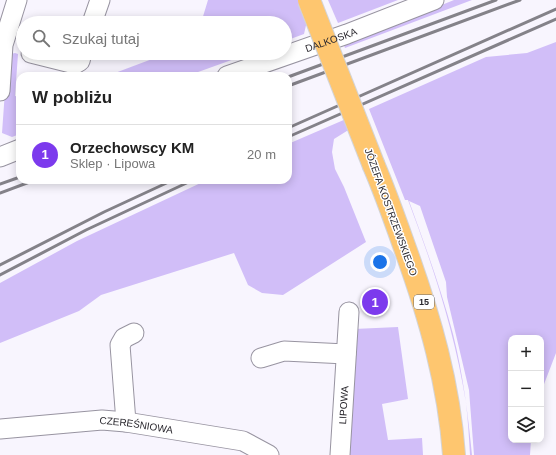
<!DOCTYPE html>
<html lang="pl">
<meta charset="utf-8">
<style>
body{margin:0;font-family:Helvetica,sans-serif;background:#f2f2f2;color:#222}
.controls{position:absolute;right:12px;bottom:12px;display:grid;overflow:hidden;border-radius:8px;box-shadow:0 2px 10px #0003}
.controls button{width:36px;height:36px;display:grid;place-items:center;padding:0;border:0;border-bottom:1px solid #e0e0e0;background:#fff;color:#222;font:20px sans-serif}
.you{position:absolute;left:380px;top:262px;width:14px;height:14px;margin:-10px;border:3px solid #fff;border-radius:50%;background:#1a73e8;box-shadow:0 0 0 6px #1a73e833}
.badge{display:grid;place-items:center;width:26px;height:26px;border-radius:50%;background:#7c3aed;color:#fff;font-size:13px;font-weight:700}
.pin{position:absolute;translate:-50% -50%;border:2px solid #fff;box-shadow:0 1px 4px #0006}
.list{margin:0;padding:0;list-style:none}
h2{display:flex;justify-content:space-between;align-items:center;height:52px;margin:0;padding:0 16px;font-size:17px}
h2 small{font-size:13px;font-weight:400;color:#767676}
.list li{display:grid;grid-template-columns:26px 1fr auto;gap:12px;align-items:center;box-sizing:border-box;height:60px;padding:0 16px;border-top:1px solid #e0e0e0}
.list b{display:block;font-size:15px;white-space:nowrap}
.list p{margin:0;font-size:13px;white-space:nowrap;color:#767676}
.list em{font-size:13px;font-style:normal;color:#767676}
.icon{flex:none;width:22px;height:22px;fill:none;stroke:currentColor;stroke-width:2;stroke-linecap:round;stroke-linejoin:round}
.map{position:relative;flex:none;width:556px;height:455px;overflow:hidden}
.search{position:absolute;background:#fff;box-shadow:0 2px 10px #0003;left:16px;top:16px;width:276px;height:44px;display:flex;align-items:center;gap:10px;box-sizing:border-box;padding:0 14px;border-radius:22px;color:#767676;font-size:15px}
.panel{position:absolute;background:#fff;box-shadow:0 2px 10px #0003;left:16px;top:72px;width:276px;height:112px;border-radius:12px}
.map>svg:first-child{display:block}
.green{fill:#d1bef8}
.lines{fill:none;stroke-linecap:round;stroke-linejoin:round}
.minor-casing{stroke:#9894a1;stroke-width:21}
.major-casing{stroke:#d4d4d5;stroke-width:24}
.minor{stroke:#fff;stroke-width:19}
.major{stroke:#fec66f;stroke-width:22}
.rail{stroke:#848289;stroke-width:3}
.major-bridge-casing{stroke:#d4d4d5;stroke-width:24;stroke-linecap:butt}
.major-bridge{stroke:#fec66f;stroke-width:22}
.labels{text-anchor:middle;dominant-baseline:central;stroke-width:3;stroke-linejoin:round;paint-order:stroke}
.shield{fill:#fff;stroke:#69686c;stroke-width:1}
.shield-label{font-size:9px;font-weight:bold;fill:#29272d}
.street-label{font-size:10px;fill:#29272d;stroke:#fff}
</style>
<div class="map">
<svg width="556" height="455" viewBox="0 0 556 455">
<rect width="100%" height="100%" fill="#f8f5fe"/>
<g class="green">
<polygon points="208,0 299,0 307,21 304,34 285,41 285,23 201,23"/>
<polygon points="328,0 398,0 338,23"/>
<polygon points="454,0 472,0 345,48 343,43 380,30"/>
<path d="M 556,42 L 556,353 L 541,392 L 541,338 L 511,338 L 511,440 L 531,440 L 530,455 L 474,455 L 469,390 L 447,297 L 446,282 L 420,206 L 409,201 C 425,245 441,289 453,334 C 463,374 468,414 472,455 L 470,455 C 469,438 468,420 466,403 C 455,333 433,266 408,200 L 405,200 L 369,109 L 486,57 L 527,53 Z"/>
<polygon points="15,53 18,54 15,96 20,97 20,134 12,137 2,133 7,63 11,54"/>
<polygon points="168,53 251,53 187,76 107,76"/>
<polygon points="346,119 350,129 334,139 332,152 335,169 344,187 366,242 283,295 262,293 248,285 234,253 101,295 79,311 0,343 0,283 77,241 207,180 288,180 288,144"/>
<polygon points="398,327 408,399 382,404 388,440 422,438 423,455 346,455 354,329"/>
</g>
<g class="lines">
<defs>
<g id="minor">
<polyline points="92,23 100,0"/>
<polyline points="31,53 75,64 80,61 82,53"/>
<path id="s1" d="M 227,76 L 347,34 L 434,0"/>
<polyline points="0,91 3,45 17,0"/>
<polyline points="0,157 20,149"/>
<polyline points="261,358 284,351 346,354"/>
<polyline points="126,422 120,345 124,338 134,333"/>
<path id="s2" d="M 0,429 L 102,420 L 126,422 L 243,441 L 269,455"/>
<path id="s3" d="M 340,455 L 349,312"/>
</g>
<path id="major" d="M 374,166 C 386,194 396,223 406,251 C 430,318 449,384 454,455"/>
</defs>
<use href="#minor" class="minor-casing"/>
<use href="#major" class="major-casing"/>
<use href="#minor" class="minor"/>
<use href="#major" class="major"/>
<g class="rail">
<polyline points="288,77 496,0"/>
<polyline points="288,86 520,0"/>
<polyline points="288,128 556,9"/>
<polyline points="288,137 556,19"/>
<polyline points="0,184 20,177"/>
<polyline points="0,193 35,180"/>
<polyline points="0,265 104,212 173,180"/>
<polyline points="0,275 86,230 193,180"/>
</g>
<defs>
<polyline id="major-bridge" points="309,0 374,166"/>
</defs>
<use href="#major-bridge" class="major-bridge-casing"/>
<use href="#major-bridge" class="major-bridge"/>
</g>
<g class="labels">
<rect class="shield" x="414" y="295" width="20" height="14" rx="3"/>
<g class="shield-label">
<text x="424" y="302">15</text>
</g>
<g class="street-label">
<text stroke="none"><textPath href="#s1" startOffset="110">DALKOSKA</textPath></text>
<text transform="translate(391 212) rotate(70)">JÓZEFA KOSTRZEWSKIEGO</text>
<text stroke="none"><textPath href="#s3" startOffset="50">LIPOWA</textPath></text>
<text stroke="none"><textPath href="#s2" startOffset="137">CZEREŚNIOWA</textPath></text>
</g>
</g>
</svg>
<div class="controls">
<button>+</button>
<button>−</button>
<button><svg class="icon" aria-label="layers" viewBox="0 0 24 24"><path d="M12 4l9 5-9 5-9-5zM3 14l9 5 9-5"/></svg></button>
</div>
<div class="you"></div>
<div class="pin badge" style="left:375px;top:302px">1</div>
<div class="search"><svg class="icon" aria-label="search" viewBox="0 0 24 24"><circle cx="10" cy="10" r="6"/><path d="M15 15l6 6"/></svg>Szukaj tutaj</div>
<section class="panel">
<h2>W pobliżu<small></small></h2>
<ul class="list">
<li><span class="badge">1</span><div><b>Orzechowscy KM</b><p>Sklep · Lipowa</p></div><em>20 m</em></li>
</ul>
</section>
</div>
